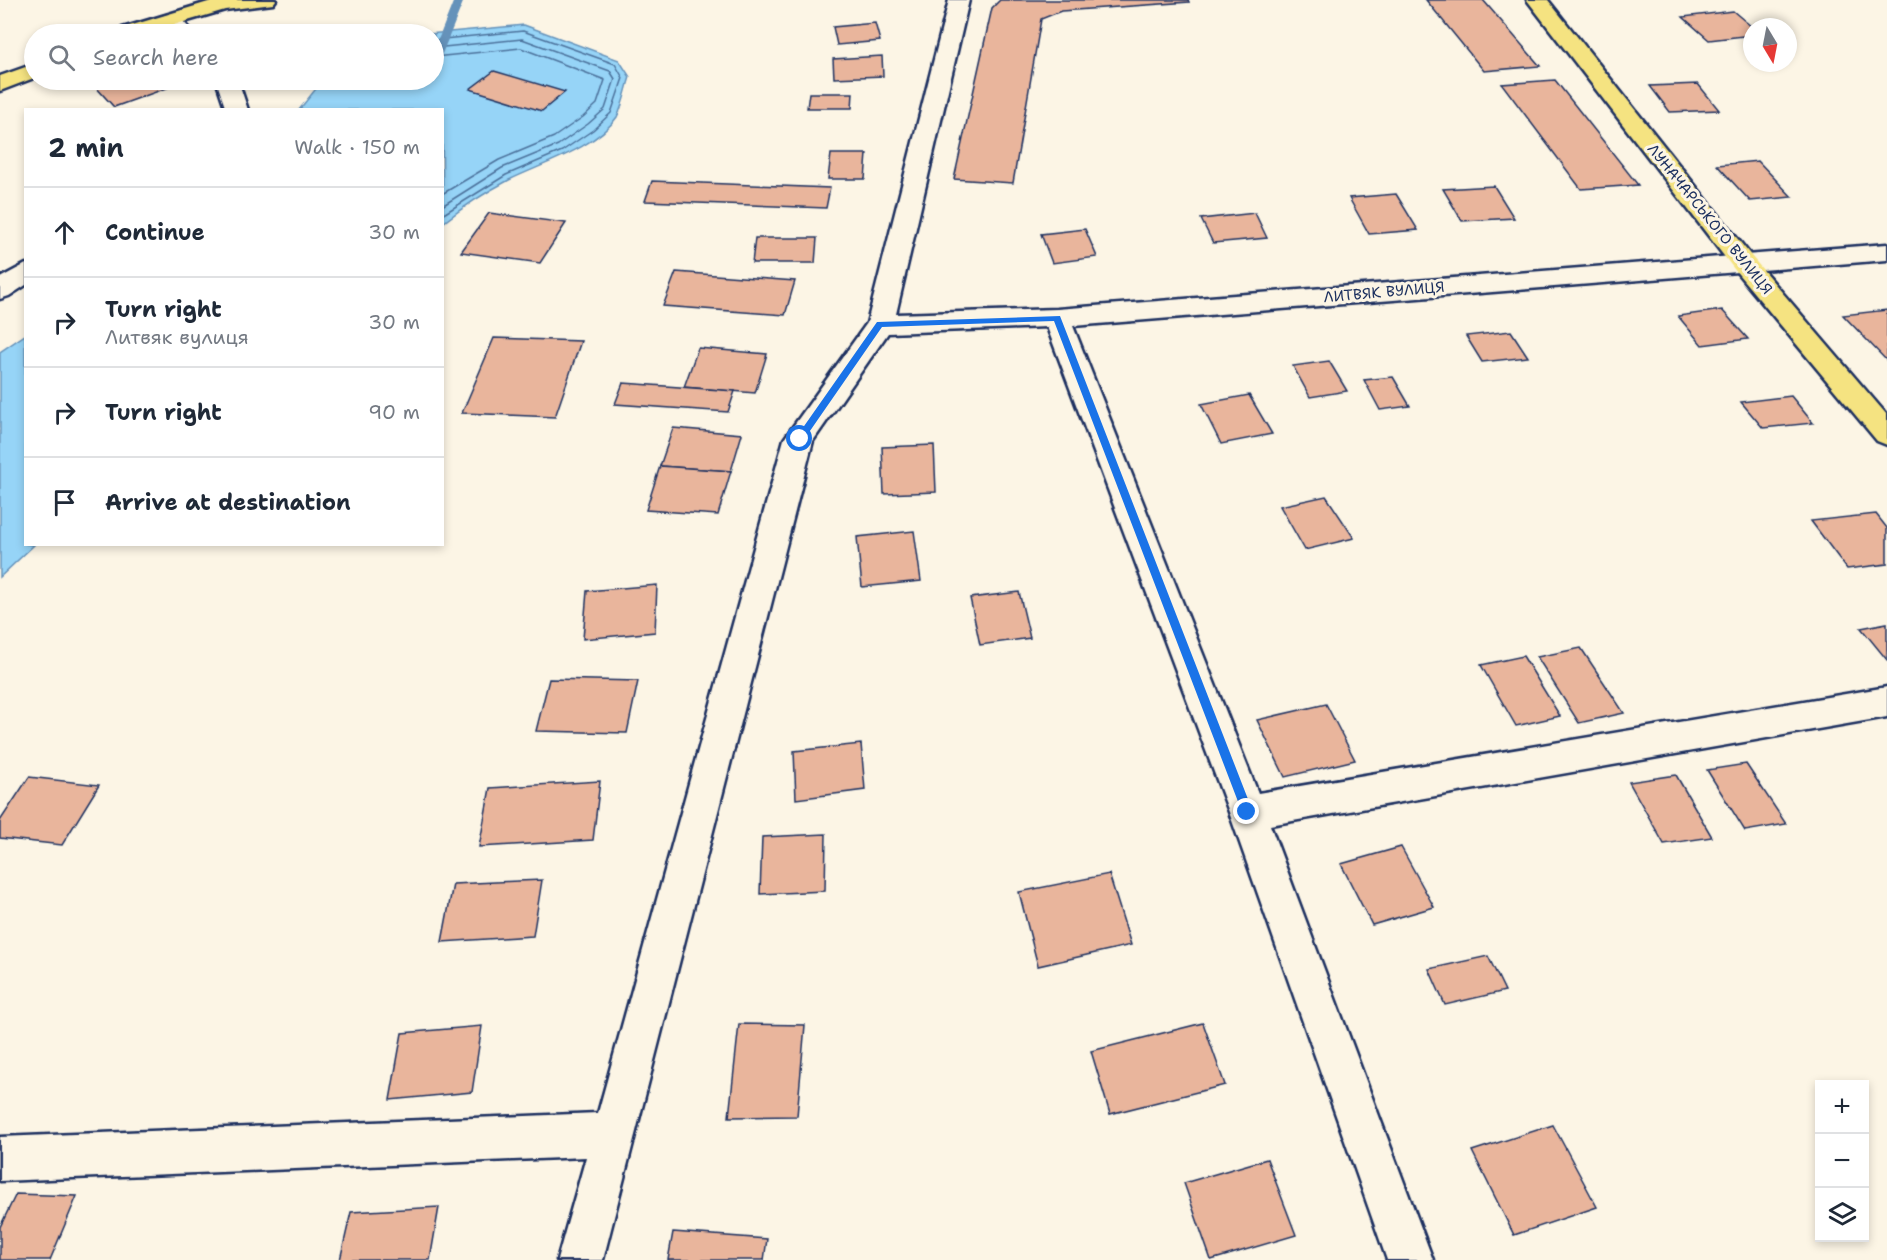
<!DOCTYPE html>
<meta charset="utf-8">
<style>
body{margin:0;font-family:"Shantell Sans",sans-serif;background:#f2f2f3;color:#1f2937}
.controls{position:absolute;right:18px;bottom:18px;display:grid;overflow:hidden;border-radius:0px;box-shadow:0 3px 9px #0003}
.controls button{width:54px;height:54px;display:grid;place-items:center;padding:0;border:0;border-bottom:2px solid #e0e1e3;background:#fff;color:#1f2937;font:30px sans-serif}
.compass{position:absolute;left:1743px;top:18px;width:54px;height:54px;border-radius:50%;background:#fff;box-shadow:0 3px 9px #0003;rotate:170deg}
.stop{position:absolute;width:18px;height:18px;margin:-14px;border:4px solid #1a73e8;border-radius:50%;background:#fff}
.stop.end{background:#1a73e8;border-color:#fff;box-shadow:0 2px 6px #0008}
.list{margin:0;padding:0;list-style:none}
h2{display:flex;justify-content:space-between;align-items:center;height:78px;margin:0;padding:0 24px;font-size:26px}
h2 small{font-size:20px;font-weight:400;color:#747a83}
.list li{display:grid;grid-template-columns:39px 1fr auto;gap:18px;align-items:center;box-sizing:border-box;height:90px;padding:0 24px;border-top:2px solid #e0e1e3}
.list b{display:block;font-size:22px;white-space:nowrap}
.list p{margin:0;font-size:20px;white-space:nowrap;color:#747a83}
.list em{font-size:20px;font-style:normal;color:#747a83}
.icon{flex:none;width:33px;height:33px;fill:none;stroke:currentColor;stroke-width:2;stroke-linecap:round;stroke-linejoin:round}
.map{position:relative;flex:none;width:1887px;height:1260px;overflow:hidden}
.search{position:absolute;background:#fff;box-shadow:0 3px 9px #0003;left:24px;top:24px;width:420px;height:66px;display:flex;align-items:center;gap:15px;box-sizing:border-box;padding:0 21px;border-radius:33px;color:#747a83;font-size:22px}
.panel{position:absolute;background:#fff;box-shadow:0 3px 9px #0003;left:24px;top:108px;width:420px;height:438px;border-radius:0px}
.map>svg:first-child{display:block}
.water{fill:#96d4f7;stroke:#6592ba;stroke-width:1.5}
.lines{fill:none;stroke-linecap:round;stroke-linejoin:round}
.shore{stroke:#4c719b;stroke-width:1.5}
.stream{fill:#6592ba;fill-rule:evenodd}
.building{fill:#e9b59c;stroke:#1b2f5e;stroke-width:1.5}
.minor-casing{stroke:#1b2f5e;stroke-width:5}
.major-casing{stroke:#1b2f5e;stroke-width:5}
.minor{fill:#fcf5e5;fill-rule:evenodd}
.major{fill:#f5e381;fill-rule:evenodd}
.route{fill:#1a73e8}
.labels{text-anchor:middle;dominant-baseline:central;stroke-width:6;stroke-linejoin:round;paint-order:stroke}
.far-street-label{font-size:15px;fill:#1b2f5e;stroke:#fcf5e5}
</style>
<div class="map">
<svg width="1887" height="1260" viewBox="0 0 1887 1260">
<rect width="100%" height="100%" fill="#fcf5e5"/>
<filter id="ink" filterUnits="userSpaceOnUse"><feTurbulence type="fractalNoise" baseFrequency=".0167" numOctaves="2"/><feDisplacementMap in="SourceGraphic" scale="12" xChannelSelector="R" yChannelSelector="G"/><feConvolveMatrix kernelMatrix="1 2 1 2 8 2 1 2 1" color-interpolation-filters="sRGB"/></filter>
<g filter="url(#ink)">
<g class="water">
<path d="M 524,25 L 619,60 L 630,77 C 626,89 623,106 617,117 C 596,148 541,164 509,180 C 486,192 463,207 443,223 L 442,110 L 299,110 L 323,80 L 434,80 L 434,34 L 428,34 Z"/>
<polygon points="25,335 26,544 34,545 0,577 0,352"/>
</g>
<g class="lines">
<g class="shore">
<polyline points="434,40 523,31 615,64 623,78 611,113 593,130 562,151 506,175 442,215"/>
<polyline points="434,48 522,39 610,71 615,79 605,109 588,124 558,145 502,168 442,206"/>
<polyline points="434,57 521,48 605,80 597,104 583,117 554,137 499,160 442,194"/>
</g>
<polygon class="stream" points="454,0 464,0 439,61 434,64 434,50"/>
</g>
<g class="building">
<polygon points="1000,0 1188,0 1189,2 1061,11 1041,19 1013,183 954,179 992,8"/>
<polygon points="1426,0 1483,0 1540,66 1484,71"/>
<polygon points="1733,11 1752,27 1752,35 1709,40 1683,17"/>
<polygon points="875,23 880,41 837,45 833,27"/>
<polygon points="882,56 883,76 834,78 833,59"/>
<polygon points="494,71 565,92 542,111 470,89"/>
<polygon points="112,80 159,80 167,88 114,107 95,86"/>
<polygon points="1555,80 1638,185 1581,189 1502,84"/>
<polygon points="1698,84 1719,110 1670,112 1650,86"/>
<polygon points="809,93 853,93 852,108 807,108"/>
<polygon points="831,154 867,154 865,179 828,179"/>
<polygon points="1758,161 1792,197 1750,201 1717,165"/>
<polygon points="652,181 830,188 826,208 645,201"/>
<polygon points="1494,186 1514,218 1462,221 1443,189"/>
<polygon points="1396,194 1418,230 1369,234 1349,198"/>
<polygon points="489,213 566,223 540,263 461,252"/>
<polygon points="1255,213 1267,238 1213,243 1201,219"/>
<polygon points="1085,229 1097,257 1052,263 1041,234"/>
<polygon points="755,238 817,238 815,263 752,263"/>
<polygon points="676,272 795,281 785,315 663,306"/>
<polygon points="1722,310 1748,339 1702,345 1678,316"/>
<polygon points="1887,310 1887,361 1843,315"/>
<polygon points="1511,331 1528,357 1482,362 1466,336"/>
<polygon points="494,338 581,341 555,417 462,413"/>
<polygon points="698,348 767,354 755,393 684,387"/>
<polygon points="1329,361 1347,391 1310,397 1293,366"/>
<polygon points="1393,377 1410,406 1380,410 1364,380"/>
<polygon points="623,383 735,391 728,412 615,404"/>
<polygon points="1249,395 1272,434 1221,444 1201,404"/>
<polygon points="1791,396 1813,423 1763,428 1741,402"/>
<polygon points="673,428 742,434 731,471 660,466"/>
<polygon points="934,445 936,492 884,494 882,447"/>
<polygon points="660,466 731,471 718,515 646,510"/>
<polygon points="1326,496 1354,538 1305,550 1280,506"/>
<polygon points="1876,514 1887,528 1887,564 1847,569 1811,521"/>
<polygon points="914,531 921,581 862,587 857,537"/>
<polygon points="657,585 655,632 583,639 587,591"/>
<polygon points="1019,592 1030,638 980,645 970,598"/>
<polygon points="1887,623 1887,660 1861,628"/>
<polygon points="1581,648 1624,713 1579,723 1537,657"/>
<polygon points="1523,656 1560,716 1516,726 1481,665"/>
<polygon points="549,679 638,681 627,733 536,731"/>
<polygon points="1326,704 1355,760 1285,777 1257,720"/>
<polygon points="861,744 865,790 796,799 794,751"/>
<polygon points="1746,764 1786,824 1745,831 1707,770"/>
<polygon points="1676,775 1712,837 1664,844 1629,782"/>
<polygon points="29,777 99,785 62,845 0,838 0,821"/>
<polygon points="600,781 593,840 479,847 490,788"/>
<polygon points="826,834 825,891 760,894 762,837"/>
<polygon points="1401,847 1434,907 1372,925 1341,864"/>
<polygon points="1109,874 1131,945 1038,966 1019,892"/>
<polygon points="542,880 533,936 442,942 453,884"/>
<polygon points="1488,956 1505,991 1445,1005 1429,969"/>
<polygon points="1203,1023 1225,1085 1110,1114 1091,1051"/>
<polygon points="739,1024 805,1025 797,1116 729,1117"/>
<polygon points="482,1026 472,1092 390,1100 402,1033"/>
<polygon points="1553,1125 1597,1207 1514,1235 1472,1151"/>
<polygon points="1267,1159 1296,1235 1211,1260 1184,1183"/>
<polygon points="16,1194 77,1196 50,1260 0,1260 0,1227"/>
<polygon points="439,1207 430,1260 340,1260 351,1212"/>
<polygon points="673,1232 767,1239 764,1260 668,1260"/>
</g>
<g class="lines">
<defs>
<g id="minor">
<polygon points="949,0 969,0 896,314 1057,309 1887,244 1887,260 1073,326 1258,793 1887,687 1887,717 1270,825 1433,1260 1387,1260 1229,812 1047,327 888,333 813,441 603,1260 557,1260 586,1157 0,1181 0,1137 598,1113 784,439 867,323"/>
<polygon points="171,14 178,16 195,34 174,34 161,20 164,16"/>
<polygon points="216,80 238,80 248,110 226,110"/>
<polygon points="26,264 26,285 9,296 0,299 0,278"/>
</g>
<g id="major">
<polygon points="215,0 276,0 273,4 225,10 143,34 113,34 116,30"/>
<polygon points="1527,0 1548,0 1752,257 1887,415 1887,445 1877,441 1734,269"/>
<polygon points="34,64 34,78 0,91 0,76"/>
</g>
</defs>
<use href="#minor" class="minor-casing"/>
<use href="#major" class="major-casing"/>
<use href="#minor" class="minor"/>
<use href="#major" class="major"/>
</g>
</g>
<polygon class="route" points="1060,316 1253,812 1247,817 1242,812 1054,321 882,327 803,441 795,439 877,322"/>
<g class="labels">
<g class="far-street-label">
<text transform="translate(1710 219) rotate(51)">ЛУНАЧАРСЬКОГО ВУЛИЦЯ</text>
<text transform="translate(1384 292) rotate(-5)">ЛИТВЯК ВУЛИЦЯ</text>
</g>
</g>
</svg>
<div class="controls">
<button>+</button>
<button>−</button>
<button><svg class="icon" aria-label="layers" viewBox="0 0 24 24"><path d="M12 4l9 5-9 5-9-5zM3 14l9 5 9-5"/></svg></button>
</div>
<svg class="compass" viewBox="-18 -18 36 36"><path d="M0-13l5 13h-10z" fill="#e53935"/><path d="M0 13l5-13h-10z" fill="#747a83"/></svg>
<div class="stop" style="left:800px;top:439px"></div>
<div class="stop end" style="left:1247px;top:812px"></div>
<div class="search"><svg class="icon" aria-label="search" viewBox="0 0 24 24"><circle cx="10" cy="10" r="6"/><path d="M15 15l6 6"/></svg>Search here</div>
<section class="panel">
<h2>2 min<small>Walk · 150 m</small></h2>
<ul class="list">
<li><svg class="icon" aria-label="ahead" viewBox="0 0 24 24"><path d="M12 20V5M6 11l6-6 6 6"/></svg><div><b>Continue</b></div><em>30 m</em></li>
<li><svg class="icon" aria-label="right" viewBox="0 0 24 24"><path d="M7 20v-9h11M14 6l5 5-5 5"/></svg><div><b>Turn right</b><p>Литвяк вулиця</p></div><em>30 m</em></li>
<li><svg class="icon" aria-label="right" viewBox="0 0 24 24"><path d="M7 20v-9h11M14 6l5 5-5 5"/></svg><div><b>Turn right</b></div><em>90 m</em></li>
<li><svg class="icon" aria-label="arrive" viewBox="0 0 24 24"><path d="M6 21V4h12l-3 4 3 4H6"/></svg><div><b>Arrive at destination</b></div></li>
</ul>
</section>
</div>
